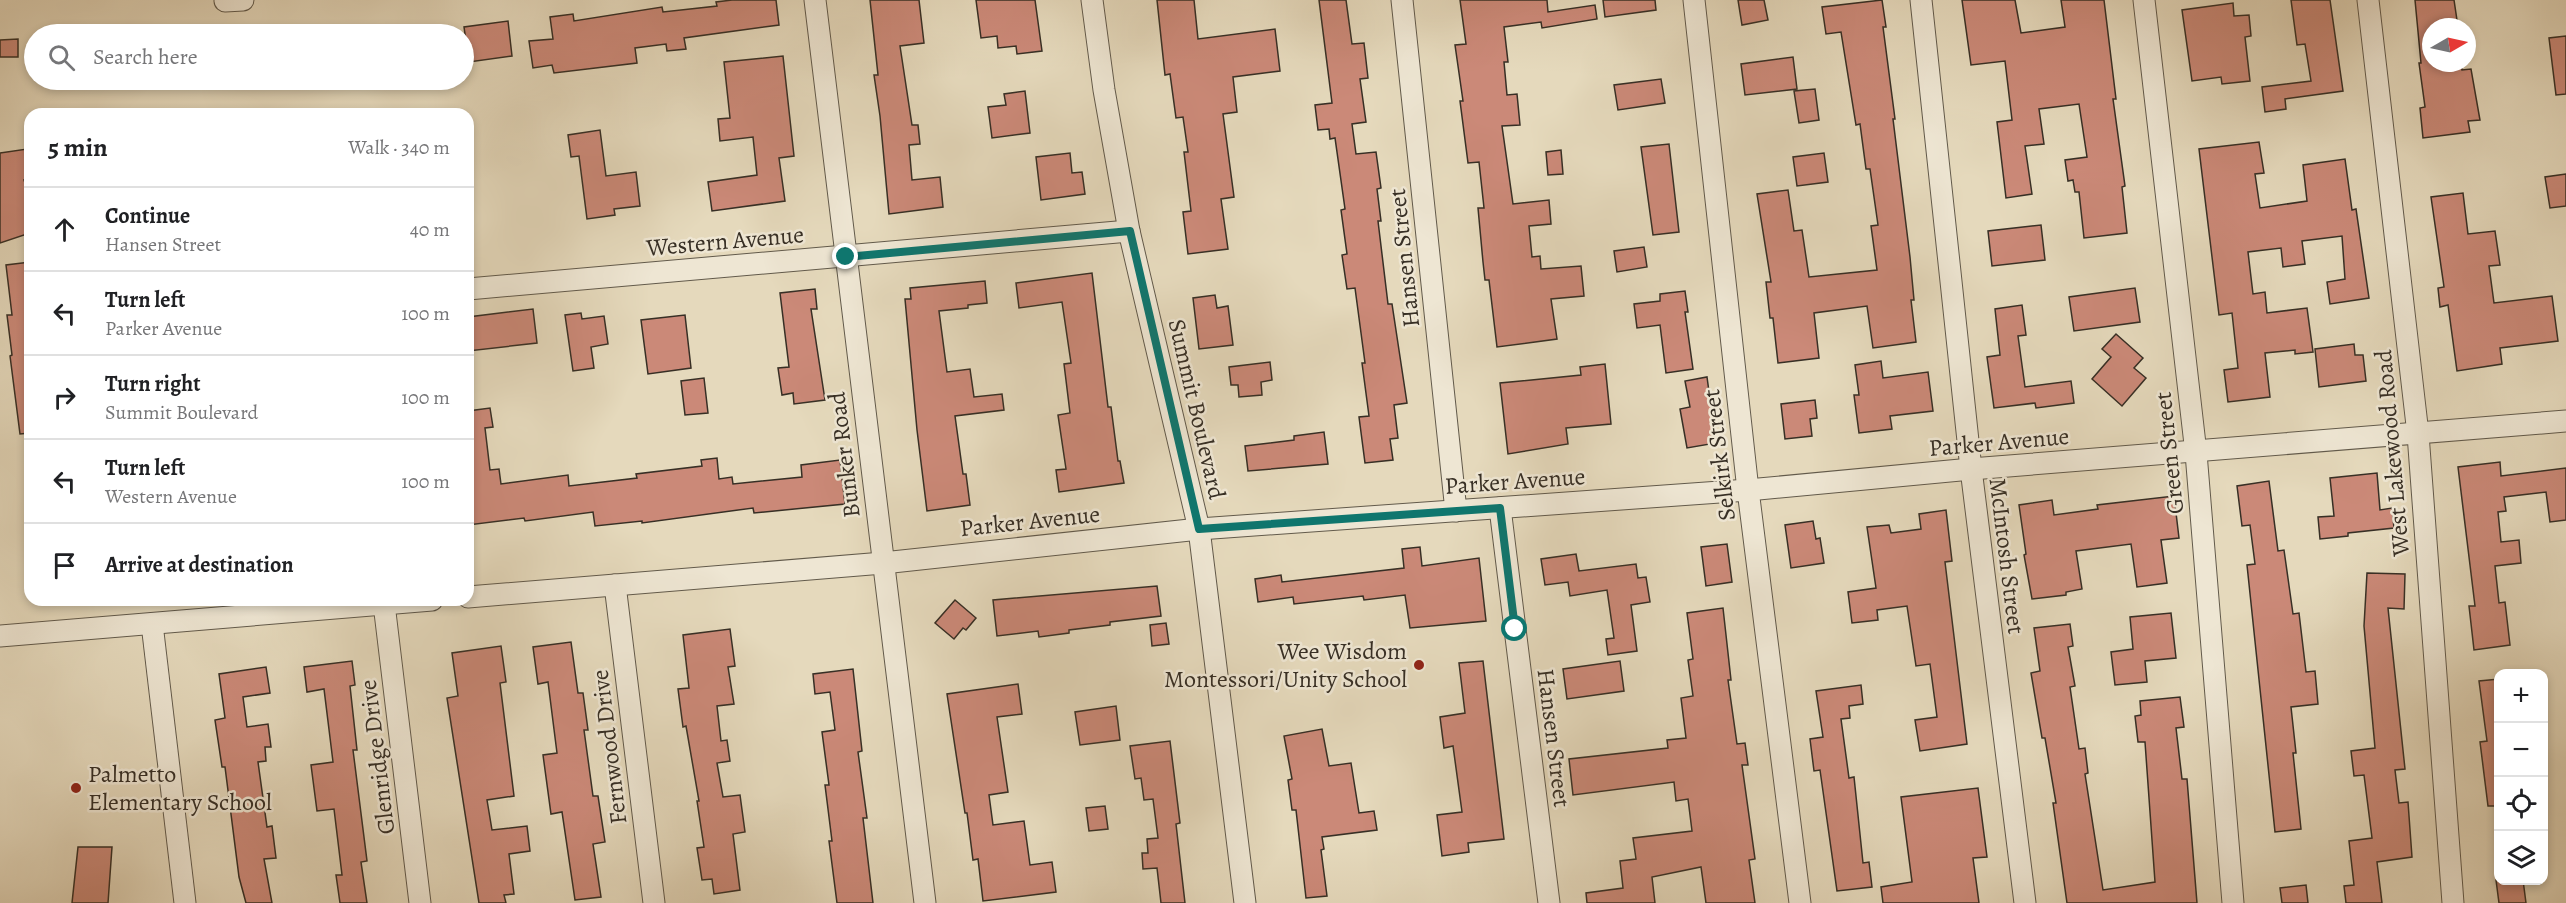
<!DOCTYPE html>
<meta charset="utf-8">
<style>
body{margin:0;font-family:Alegreya,serif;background:#f6f6f6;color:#202124}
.controls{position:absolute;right:18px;bottom:18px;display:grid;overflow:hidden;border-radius:12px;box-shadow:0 3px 9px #0003}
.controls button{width:54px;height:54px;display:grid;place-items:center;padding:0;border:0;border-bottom:2px solid #e0e0e0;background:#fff;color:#202124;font:30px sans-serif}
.compass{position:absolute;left:2422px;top:18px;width:54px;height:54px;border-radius:50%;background:#fff;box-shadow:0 3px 9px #0003;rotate:81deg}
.stop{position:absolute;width:18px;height:18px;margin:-14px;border:4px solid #0f766e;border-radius:50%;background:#fff}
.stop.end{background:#0f766e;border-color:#fff;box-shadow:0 2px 6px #0008}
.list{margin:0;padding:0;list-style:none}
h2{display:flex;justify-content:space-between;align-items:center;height:78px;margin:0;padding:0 24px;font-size:26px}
h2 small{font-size:20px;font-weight:400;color:#757577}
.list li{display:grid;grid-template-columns:39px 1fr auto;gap:18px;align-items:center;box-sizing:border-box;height:84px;padding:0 24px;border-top:2px solid #e0e0e0}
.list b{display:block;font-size:22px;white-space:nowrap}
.list p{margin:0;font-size:20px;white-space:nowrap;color:#757577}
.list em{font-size:20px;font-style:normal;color:#757577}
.icon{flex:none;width:33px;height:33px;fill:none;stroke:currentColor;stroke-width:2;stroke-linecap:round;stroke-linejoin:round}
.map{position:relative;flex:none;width:2566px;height:903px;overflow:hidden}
.search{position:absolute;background:#fff;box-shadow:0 3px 9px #0003;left:24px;top:24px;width:450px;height:66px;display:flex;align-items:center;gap:15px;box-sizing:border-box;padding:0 21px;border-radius:33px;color:#757577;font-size:22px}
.panel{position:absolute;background:#fff;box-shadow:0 3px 9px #0003;left:24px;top:108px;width:450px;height:498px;border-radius:18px}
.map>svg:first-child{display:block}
.building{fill:#cb8978;stroke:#372f25;stroke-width:1.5}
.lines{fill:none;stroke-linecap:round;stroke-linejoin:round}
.minor-casing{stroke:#625a4b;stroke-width:23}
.minor{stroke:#eee6d3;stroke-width:21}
.route{stroke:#0f766e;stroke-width:8}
.poi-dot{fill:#8f2418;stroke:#eee6d3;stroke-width:2}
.labels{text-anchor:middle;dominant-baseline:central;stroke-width:5;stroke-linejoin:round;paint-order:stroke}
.street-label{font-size:24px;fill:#372f25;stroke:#eee6d3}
.poi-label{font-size:24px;fill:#372f25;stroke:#eee6d3;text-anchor:end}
</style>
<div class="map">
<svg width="2566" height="903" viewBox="0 0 2566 903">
<rect width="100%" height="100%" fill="#e5d9bc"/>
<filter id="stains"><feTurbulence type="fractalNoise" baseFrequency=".00333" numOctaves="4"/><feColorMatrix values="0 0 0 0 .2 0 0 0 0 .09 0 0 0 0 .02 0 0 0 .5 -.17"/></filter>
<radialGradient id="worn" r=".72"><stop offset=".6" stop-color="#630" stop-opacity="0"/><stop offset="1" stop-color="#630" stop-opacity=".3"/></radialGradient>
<g class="building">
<polygon points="732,0 776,0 779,25 684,38 686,49 667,51 666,44 635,48 637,63 554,73 552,65 533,68 529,41 553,39 550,17 573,14 574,21 662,7 663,12 717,6 716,2"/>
<polygon points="870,0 919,0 924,43 900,46 912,125 918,125 920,144 909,145 912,180 940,177 943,207 889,214 880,116 874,75 878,75"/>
<polygon points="976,0 1035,0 1042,51 1017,54 1016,46 998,48 997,36 981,38"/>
<polygon points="1157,0 1194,0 1198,39 1275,29 1280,71 1233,77 1237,112 1223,114 1234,197 1221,199 1228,249 1188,254 1183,212 1191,211 1184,152 1188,152 1183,117 1176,118 1170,74 1165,75"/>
<polygon points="1319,0 1346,0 1352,44 1364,43 1368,78 1360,79 1366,122 1352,124 1356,154 1376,152 1381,188 1377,189 1381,221 1378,221 1388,304 1392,304 1407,403 1394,405 1398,438 1390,439 1393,460 1365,463 1359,417 1369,416 1362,363 1365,363 1355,288 1347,289 1342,255 1347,254 1341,210 1345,209 1335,138 1330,139 1329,129 1318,130 1315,105 1332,103"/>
<polygon points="1460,0 1547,0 1548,12 1595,5 1597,19 1542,28 1541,22 1504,27 1508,62 1504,62 1507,95 1517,94 1520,125 1502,126 1513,204 1549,200 1551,224 1529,226 1532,257 1540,256 1541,269 1581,266 1584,296 1551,299 1557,339 1497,347 1489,280 1485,280 1483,262 1478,208 1484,208 1479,162 1468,163 1460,101 1463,101 1455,45 1466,44"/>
<polygon points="1603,0 1655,0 1656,10 1605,17"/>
<polygon points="1738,0 1764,0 1768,20 1742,25"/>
<polygon points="1882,0 1886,27 1883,27 1895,119 1893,119 1910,257 1914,300 1911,300 1916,342 1873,348 1867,306 1814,313 1819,358 1778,363 1773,318 1770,318 1766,282 1771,282 1757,194 1788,190 1794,231 1802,230 1809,277 1877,270 1871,226 1878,225 1870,169 1866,169 1860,124 1856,125 1841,32 1826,34 1822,7"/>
<polygon points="1962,0 2015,0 2021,33 2065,27 2061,0 2104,0 2116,99 2113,99 2125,186 2122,187 2127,233 2084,238 2079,192 2075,192 2073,180 2068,181 2065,160 2087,157 2079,104 2039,109 2044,144 2025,146 2032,194 2006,198 1997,122 2012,120 2005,61 1971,65"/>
<polygon points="2291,0 2330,0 2343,91 2285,99 2286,109 2265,112 2262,87 2311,81 2305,44 2297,45"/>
<polygon points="2415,0 2454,0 2458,27 2431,27 2431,63 2461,63 2462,70 2471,69 2480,120 2468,121 2470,132 2423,138 2420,108 2425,107 2419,63 2421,63"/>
<polygon points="2233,3 2234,16 2249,15 2251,36 2245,37 2250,81 2222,84 2221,77 2192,81 2182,10"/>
<polygon points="508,21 512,56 469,62 464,27"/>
<polygon points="2566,36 2566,94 2556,95 2549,38"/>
<polygon points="18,39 18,57 0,57 0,40"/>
<polygon points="783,56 794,156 779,158 785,201 712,211 708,182 757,175 753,137 720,141 718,119 730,118 724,62"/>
<polygon points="1793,57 1797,89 1745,95 1741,64"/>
<polygon points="1661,79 1665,103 1618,110 1614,85"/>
<polygon points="1815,89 1819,120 1799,123 1794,91"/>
<polygon points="1025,91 1030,133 992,138 988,107 1006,105 1004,94"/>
<polygon points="600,130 606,176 636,172 640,206 614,209 615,215 587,219 579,156 571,157 568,135"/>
<polygon points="2259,142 2264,173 2255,174 2260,208 2307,201 2303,165 2345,159 2352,210 2356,209 2369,298 2330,304 2327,282 2345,279 2342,236 2302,241 2305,264 2283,267 2281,248 2248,252 2253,294 2265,292 2267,313 2307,308 2313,352 2295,354 2295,350 2265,353 2270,397 2228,402 2224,370 2238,368 2232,313 2219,315 2199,149"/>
<polygon points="1669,144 1679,232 1653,235 1641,147"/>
<polygon points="27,149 30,180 24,180 30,197 30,233 0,243 0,153"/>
<polygon points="1561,150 1563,174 1548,175 1546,152"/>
<polygon points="1070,153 1072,173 1082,172 1085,194 1041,200 1036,157"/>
<polygon points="1824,153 1828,182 1797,186 1793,157"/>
<polygon points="2566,174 2566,206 2550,208 2545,177"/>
<polygon points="2463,193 2468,234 2495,231 2500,265 2489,266 2494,303 2552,296 2558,341 2500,348 2502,364 2457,371 2448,305 2440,307 2438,288 2444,287 2431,197"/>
<polygon points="2041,225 2045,260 1992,266 1988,231"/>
<polygon points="1644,247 1647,267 1617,272 1614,251"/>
<polygon points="30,262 30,433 20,434 10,356 12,355 7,315 12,315 6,265"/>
<polygon points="1092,273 1108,407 1111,407 1118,461 1120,461 1124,483 1059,492 1056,470 1066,469 1058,415 1070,413 1064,364 1071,363 1062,302 1019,308 1016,283"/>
<polygon points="985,281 987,303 968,305 968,308 939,311 947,372 970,369 974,397 1002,394 1004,410 955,416 963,474 966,474 970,505 927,511 917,430 905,299 911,299 910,288"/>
<polygon points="2135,288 2140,322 2074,331 2069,297"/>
<polygon points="815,289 817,309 811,309 825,400 794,404 793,393 782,395 778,368 789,367 780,293"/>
<polygon points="1685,291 1688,312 1685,312 1693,369 1666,373 1660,325 1637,328 1634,304 1660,301 1660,294"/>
<polygon points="1215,295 1217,308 1228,306 1233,345 1199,349 1193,298"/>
<polygon points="2022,305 2026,335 2018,336 2025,387 2071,381 2074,403 2036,408 2035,403 1994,408 1987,357 2000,355 1995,309"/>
<polygon points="533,309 537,343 468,351 468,317"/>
<polygon points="581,313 582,319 604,316 608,344 591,347 594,368 573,371 565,315"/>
<polygon points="685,315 691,368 648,374 641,320"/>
<polygon points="2116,334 2143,358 2134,368 2146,378 2122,406 2092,379 2111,357 2102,349"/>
<polygon points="2354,344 2355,355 2363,355 2366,381 2319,387 2315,349"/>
<polygon points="1881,361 1883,378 1928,372 1933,411 1890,416 1892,429 1859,433 1854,395 1859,395 1855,365"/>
<polygon points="1270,362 1272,380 1261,382 1262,395 1239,397 1238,385 1231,385 1229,367"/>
<polygon points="1605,364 1611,424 1566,428 1568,444 1508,454 1500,383 1581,375 1580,367"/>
<polygon points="1707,377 1716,443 1687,448 1680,409 1690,407 1685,381"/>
<polygon points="704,378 708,413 685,415 681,381"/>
<polygon points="1815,400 1817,418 1810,419 1812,436 1785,439 1781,404"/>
<polygon points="490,408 493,427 485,428 490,470 499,469 501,484 568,475 569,486 637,478 636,474 702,466 701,460 717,458 719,479 732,477 733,484 802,477 801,465 840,460 845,504 754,513 753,508 642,523 642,521 595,526 593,512 525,521 524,518 468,525 468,411"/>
<polygon points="1324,432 1328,464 1248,471 1245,446 1294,440 1294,436"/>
<polygon points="2500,462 2501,476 2566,468 2566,520 2550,522 2546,492 2504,497 2506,511 2498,512 2501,542 2519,540 2521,563 2495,566 2499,603 2505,602 2510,645 2474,650 2469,606 2475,606 2458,467"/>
<polygon points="2377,473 2380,510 2392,508 2394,528 2348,533 2348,536 2320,539 2318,517 2334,516 2330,478"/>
<polygon points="2269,481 2278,551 2284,550 2293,614 2299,613 2306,672 2315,671 2318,704 2291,707 2296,753 2293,753 2301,829 2275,832 2247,565 2255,564 2250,525 2242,526 2237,486"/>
<polygon points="2174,496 2179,538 2161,540 2167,583 2137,587 2131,544 2076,551 2082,589 2066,592 2066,595 2032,599 2024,555 2026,554 2019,505 2052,500 2054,515 2098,509 2097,505"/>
<polygon points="1946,510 1952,561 1945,562 1967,744 1920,751 1915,720 1937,717 1930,664 1916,666 1907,606 1877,610 1878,620 1852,623 1848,592 1876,588 1867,527 1889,525 1891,533 1921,529 1919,514"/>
<polygon points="1813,521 1816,539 1820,538 1824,563 1791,568 1785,525"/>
<polygon points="1727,544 1732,582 1706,586 1701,547"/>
<polygon points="1420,547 1422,566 1479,558 1486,621 1410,628 1405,595 1364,600 1363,596 1294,604 1293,597 1258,602 1255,579 1281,575 1282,582 1404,568 1402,549"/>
<polygon points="1576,554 1579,571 1636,564 1638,578 1646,577 1650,602 1631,605 1637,651 1608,655 1606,639 1614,638 1607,590 1570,596 1568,582 1545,585 1541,559"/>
<polygon points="2367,573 2405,574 2404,609 2388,608 2405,769 2395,770 2399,803 2408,802 2412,857 2377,862 2382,903 2346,903 2344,886 2354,885 2349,841 2372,838 2364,775 2354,776 2351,751 2375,748 2364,626"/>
<polygon points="1157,586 1161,616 1110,622 1110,625 1069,630 1069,633 1039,637 1038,631 997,636 993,600"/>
<polygon points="955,600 976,618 966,630 963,628 954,639 935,623"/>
<polygon points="1723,608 1731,680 1728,680 1737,744 1745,743 1748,765 1742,765 1755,859 1749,860 1755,903 1706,903 1701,867 1652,877 1655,903 1587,903 1586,893 1623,888 1620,861 1636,859 1633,838 1692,831 1688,799 1676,801 1674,782 1573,795 1569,759 1668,748 1667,740 1686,738 1681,698 1693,696 1688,660 1693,659 1687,613"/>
<polygon points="2171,613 2176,658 2145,661 2147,682 2115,685 2111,652 2133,649 2130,617"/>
<polygon points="1166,623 1169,644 1152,646 1150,625"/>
<polygon points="2070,624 2073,646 2068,647 2075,686 2070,687 2079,749 2085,748 2088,773 2085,774 2103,890 2155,882 2145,742 2138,742 2135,716 2141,715 2140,701 2180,697 2184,727 2176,728 2182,779 2187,779 2197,903 2067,903 2053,803 2056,803 2045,738 2042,738 2031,673 2040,671 2034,628"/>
<polygon points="730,629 735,666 728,667 734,704 717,706 721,741 727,740 730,761 717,763 723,797 740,795 745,832 733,834 740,890 714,894 712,879 702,880 697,848 704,847 697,801 699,801 686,726 683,727 678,689 689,688 683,635"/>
<polygon points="571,642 578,693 583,693 588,730 584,730 593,796 598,796 605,842 593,844 601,897 575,900 562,812 551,814 543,755 557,753 548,682 538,684 533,647"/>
<polygon points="501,646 506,682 500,683 514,796 487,800 492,830 527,826 530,851 509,854 514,894 504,895 506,903 479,903 447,698 458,696 452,653"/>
<polygon points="352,661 355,685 350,686 357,750 353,750 367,861 361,862 367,903 340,903 336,875 342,875 334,809 317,811 311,765 333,762 324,689 307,692 304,667"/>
<polygon points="1483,661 1504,839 1468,843 1469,852 1442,856 1437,815 1462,812 1453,746 1444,748 1440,717 1465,713 1459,663"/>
<polygon points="1620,661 1624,691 1567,699 1563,669"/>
<polygon points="266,667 270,693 243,697 247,727 268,724 271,747 265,747 266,761 258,762 267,827 272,826 276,858 264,859 272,903 246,903 239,877 225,767 222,767 215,720 225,718 219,674"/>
<polygon points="853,669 862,751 858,752 867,818 863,818 873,903 837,903 829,841 832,841 825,785 829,785 822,732 835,730 830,692 815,694 813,674"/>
<polygon points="2499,679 2499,806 2488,806 2480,742 2487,741 2479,681"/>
<polygon points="1018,684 1022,714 997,717 1008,792 989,795 993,825 1024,821 1030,865 1052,862 1056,892 983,901 978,859 973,860 967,813 965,813 947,694"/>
<polygon points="1861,685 1863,704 1849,706 1850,718 1841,719 1849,778 1854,777 1863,863 1869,862 1872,887 1837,891 1820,770 1814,771 1810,739 1823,737 1816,691"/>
<polygon points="1116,706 1120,740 1080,745 1075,712"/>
<polygon points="1322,729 1329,766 1351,763 1359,813 1374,811 1377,830 1322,837 1324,849 1321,850 1327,896 1306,898 1296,810 1292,810 1288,780 1292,779 1284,736"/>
<polygon points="1170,741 1180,823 1176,824 1185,903 1161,903 1157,868 1143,869 1142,853 1148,853 1147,839 1158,838 1153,799 1144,800 1141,778 1135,779 1130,746"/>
<polygon points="1978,788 1987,857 1973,858 1979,903 1883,903 1881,887 1912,882 1901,797"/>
<polygon points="1105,806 1108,829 1089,831 1086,808"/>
<polygon points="78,847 112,847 108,903 72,903"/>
<polygon points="2496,880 2523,880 2526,903 2499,903"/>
<polygon points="2306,885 2308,903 2282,903 2280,888"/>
</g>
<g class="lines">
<defs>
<g id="minor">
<polyline points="815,0 925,903"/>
<polyline points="1092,0 1104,90 1129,231 1199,529 1245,903"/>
<polyline points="1402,0 1456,511"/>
<polyline points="1694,0 1748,490 1800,903"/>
<polyline points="1921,0 1971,469 2025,903"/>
<polyline points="2144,0 2196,453 2233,903"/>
<polyline points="2368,0 2418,434 2453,903"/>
<polyline points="225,1 243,0"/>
<polyline points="468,289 1129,231"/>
<polyline points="1500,508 1549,903"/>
<polyline points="615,585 654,903"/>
<polyline points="468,597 883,563 1199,529 1748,490 1971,469 2566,421"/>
<polyline points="384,604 420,903"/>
<polyline points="152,624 185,903"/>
<polyline points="0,636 432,600"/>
</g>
</defs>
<use href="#minor" class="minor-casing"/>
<use href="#minor" class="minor"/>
</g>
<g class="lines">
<polyline class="route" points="846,257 1130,231 1199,529 1500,508 1515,629"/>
</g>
<g class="poi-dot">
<circle cx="1419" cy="665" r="6"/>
<circle cx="76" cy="788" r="6"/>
</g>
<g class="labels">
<g class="street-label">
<text transform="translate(725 241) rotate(-5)">Western Avenue</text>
<text transform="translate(1404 258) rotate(-96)">Hansen Street</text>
<text transform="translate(1197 409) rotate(77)">Summit Boulevard</text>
<text transform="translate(1999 442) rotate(-5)">Parker Avenue</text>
<text transform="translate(2169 453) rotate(-96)">Green Street</text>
<text transform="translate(2392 453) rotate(-95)">West Lakewood Road</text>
<text transform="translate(844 455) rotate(-97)">Bunker Road</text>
<text transform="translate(1719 455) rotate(-97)">Selkirk Street</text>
<text transform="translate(1515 481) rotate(-4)">Parker Avenue</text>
<text transform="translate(1030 521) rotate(-6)">Parker Avenue</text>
<text transform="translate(2007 556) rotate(83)">McIntosh Street</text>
<text transform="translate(1554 738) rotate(83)">Hansen Street</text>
<text transform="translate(609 747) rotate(-97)">Fernwood Drive</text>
<text transform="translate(377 757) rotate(-97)">Glenridge Drive</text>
</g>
<g class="poi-label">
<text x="1407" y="651">Wee Wisdom<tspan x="1407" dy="28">Montessori/Unity School</tspan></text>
<text x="88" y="774" text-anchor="start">Palmetto<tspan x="88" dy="28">Elementary School</tspan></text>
</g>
</g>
<rect width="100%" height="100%" filter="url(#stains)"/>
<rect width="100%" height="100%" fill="url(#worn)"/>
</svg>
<div class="controls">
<button>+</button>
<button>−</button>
<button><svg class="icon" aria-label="locate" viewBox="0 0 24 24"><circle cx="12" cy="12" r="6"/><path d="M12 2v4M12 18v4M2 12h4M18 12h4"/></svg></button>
<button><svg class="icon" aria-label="layers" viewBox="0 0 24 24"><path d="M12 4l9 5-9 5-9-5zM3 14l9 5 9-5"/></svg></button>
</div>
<svg class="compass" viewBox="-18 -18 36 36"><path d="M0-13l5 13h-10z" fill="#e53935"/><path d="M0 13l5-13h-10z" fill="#757577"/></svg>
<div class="stop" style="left:1515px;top:629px"></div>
<div class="stop end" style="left:846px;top:257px"></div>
<div class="search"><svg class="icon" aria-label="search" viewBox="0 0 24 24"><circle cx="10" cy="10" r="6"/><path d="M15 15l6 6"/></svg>Search here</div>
<section class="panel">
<h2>5 min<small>Walk · 340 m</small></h2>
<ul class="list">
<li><svg class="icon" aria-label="ahead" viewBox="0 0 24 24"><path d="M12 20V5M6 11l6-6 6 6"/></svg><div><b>Continue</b><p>Hansen Street</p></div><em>40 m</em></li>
<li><svg class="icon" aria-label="left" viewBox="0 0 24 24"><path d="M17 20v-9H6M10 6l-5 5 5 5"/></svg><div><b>Turn left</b><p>Parker Avenue</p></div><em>100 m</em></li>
<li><svg class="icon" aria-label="right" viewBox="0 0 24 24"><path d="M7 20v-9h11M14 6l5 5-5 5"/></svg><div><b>Turn right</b><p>Summit Boulevard</p></div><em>100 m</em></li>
<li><svg class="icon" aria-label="left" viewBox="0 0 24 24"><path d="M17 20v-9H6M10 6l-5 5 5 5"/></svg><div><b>Turn left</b><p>Western Avenue</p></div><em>100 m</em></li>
<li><svg class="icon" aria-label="arrive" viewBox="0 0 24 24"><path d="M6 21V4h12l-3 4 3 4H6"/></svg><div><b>Arrive at destination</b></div></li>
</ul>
</section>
</div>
